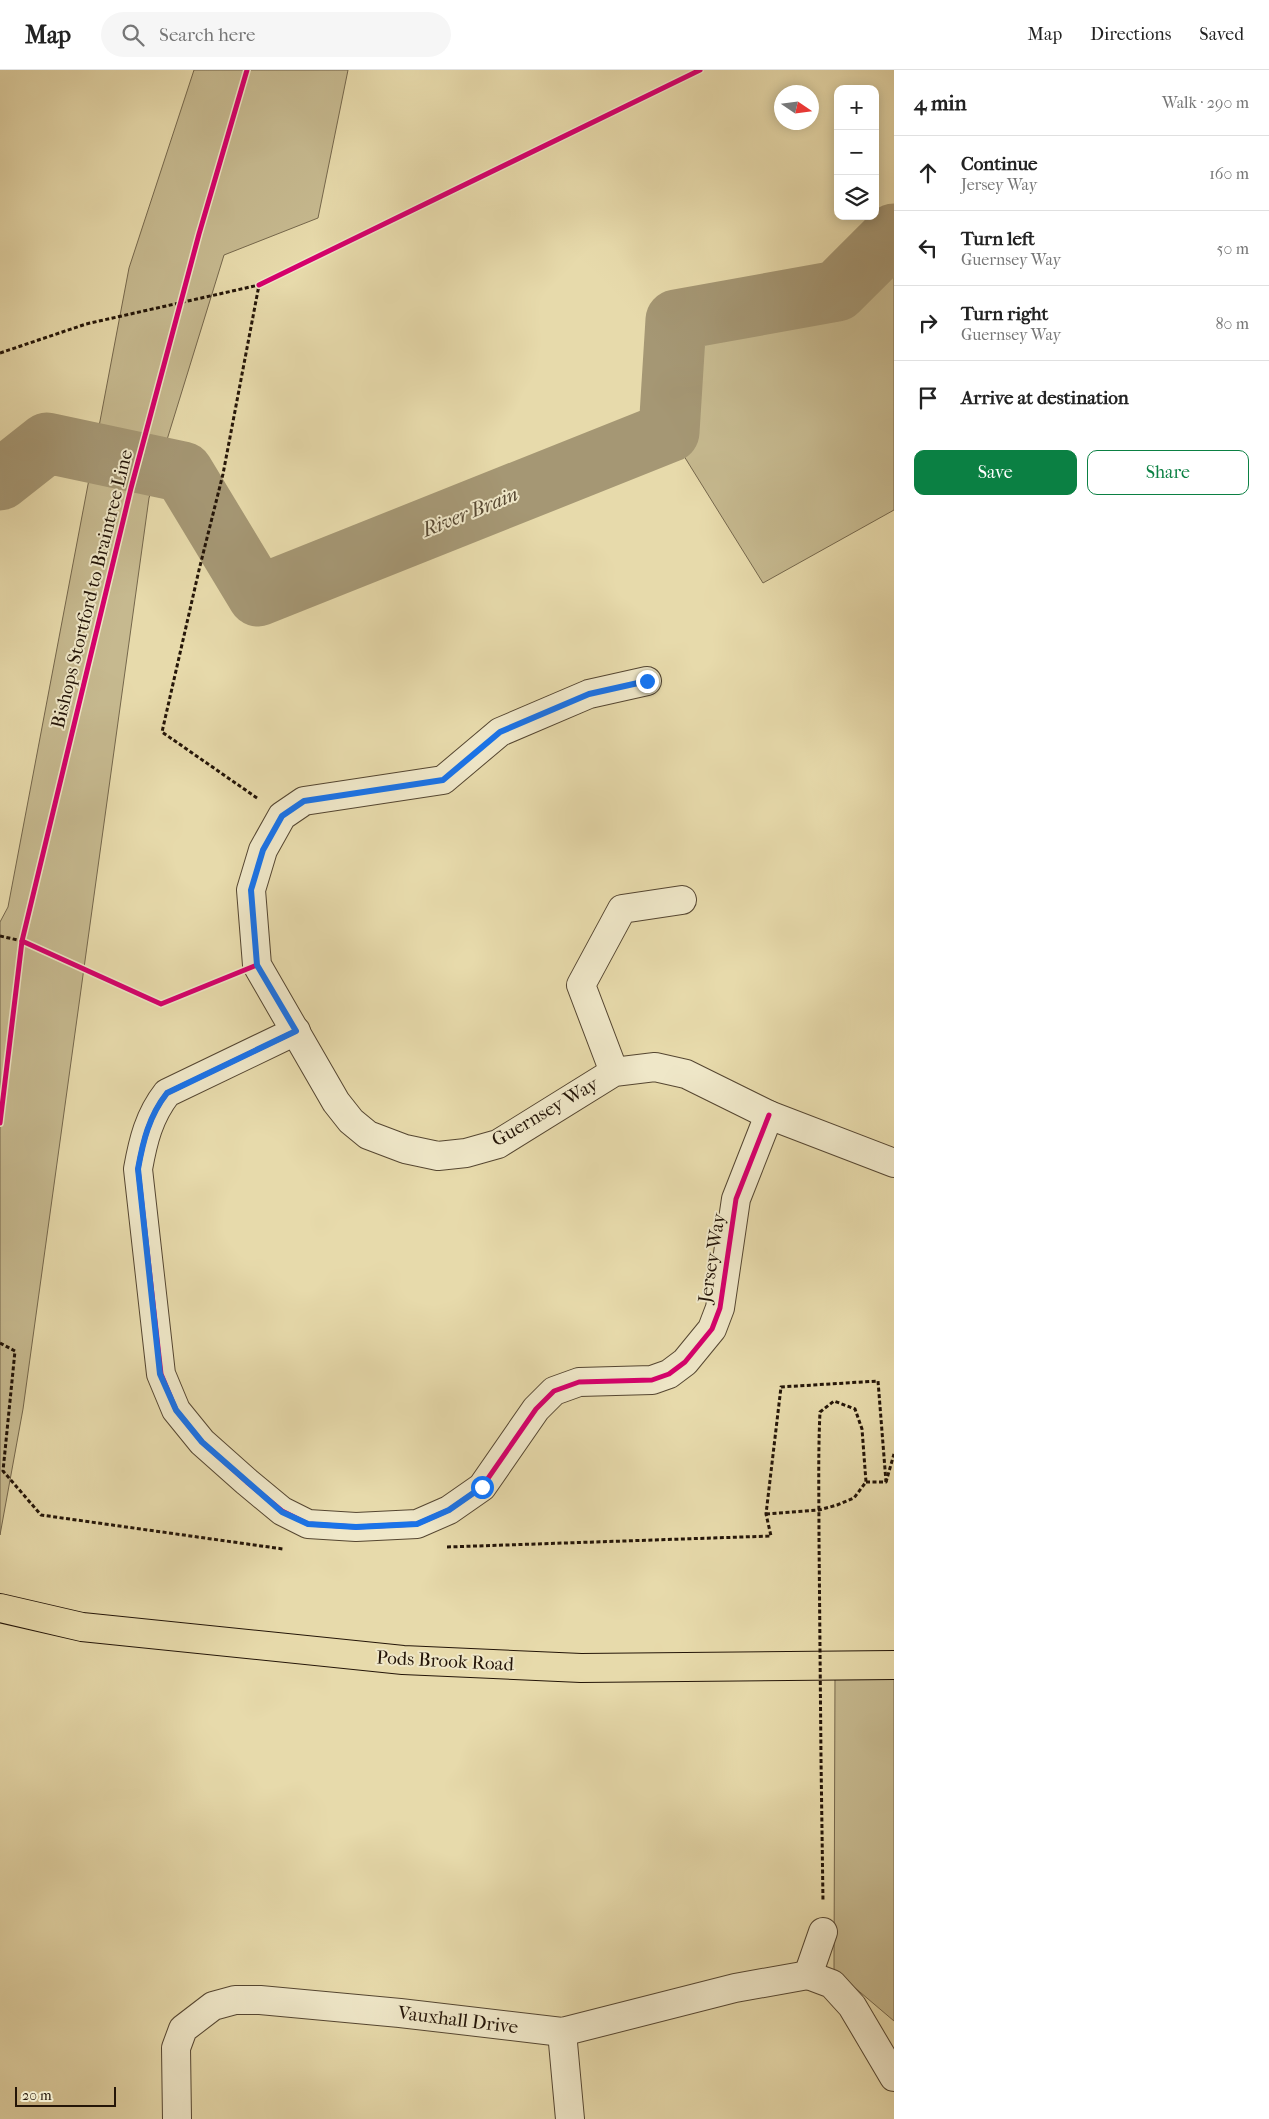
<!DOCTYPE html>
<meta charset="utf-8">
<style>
body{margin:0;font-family:"IM FELL French Canon",serif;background:#f6f6f6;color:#222}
.controls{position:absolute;right:15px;top:15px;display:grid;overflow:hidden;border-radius:10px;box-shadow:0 2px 12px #0003}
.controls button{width:45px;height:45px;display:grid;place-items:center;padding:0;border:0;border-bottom:1px solid #e0e0e0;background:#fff;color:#222;font:25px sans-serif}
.compass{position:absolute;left:774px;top:15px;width:45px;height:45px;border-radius:50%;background:#fff;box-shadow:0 2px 12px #0003;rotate:103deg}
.scale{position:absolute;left:15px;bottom:12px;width:101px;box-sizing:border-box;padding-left:5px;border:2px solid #241508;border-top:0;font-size:14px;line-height:18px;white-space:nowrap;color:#241508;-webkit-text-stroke:4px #efe7c8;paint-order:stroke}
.stop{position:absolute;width:15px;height:15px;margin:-11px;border:4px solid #1a73e8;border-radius:50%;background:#fff}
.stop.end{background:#1a73e8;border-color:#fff;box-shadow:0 1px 5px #0008}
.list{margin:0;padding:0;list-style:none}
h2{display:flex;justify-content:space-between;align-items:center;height:65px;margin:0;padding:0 20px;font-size:21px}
h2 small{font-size:16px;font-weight:400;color:#767676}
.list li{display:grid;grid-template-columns:32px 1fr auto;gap:15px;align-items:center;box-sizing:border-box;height:75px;padding:0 20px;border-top:1px solid #e0e0e0}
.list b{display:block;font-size:19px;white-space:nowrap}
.list p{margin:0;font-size:16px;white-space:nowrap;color:#767676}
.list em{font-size:16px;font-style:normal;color:#767676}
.actions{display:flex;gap:10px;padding:15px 20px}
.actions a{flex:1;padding:11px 0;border:1px solid #0b8043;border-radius:10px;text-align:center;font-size:18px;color:#0b8043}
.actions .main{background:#0b8043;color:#fff}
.icon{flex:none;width:28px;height:28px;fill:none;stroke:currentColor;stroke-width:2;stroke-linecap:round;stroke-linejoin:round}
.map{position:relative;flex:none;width:894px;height:2049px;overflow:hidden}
header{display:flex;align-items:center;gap:30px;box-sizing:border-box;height:70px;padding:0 25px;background:#fff;border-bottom:1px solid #e0e0e0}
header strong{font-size:24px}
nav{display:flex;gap:28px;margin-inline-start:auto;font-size:18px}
.search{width:350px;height:45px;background:#f6f6f6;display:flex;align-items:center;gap:12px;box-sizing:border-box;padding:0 18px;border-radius:28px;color:#767676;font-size:19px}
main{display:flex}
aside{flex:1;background:#fff}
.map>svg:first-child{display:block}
.green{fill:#c6b98f;stroke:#75674c}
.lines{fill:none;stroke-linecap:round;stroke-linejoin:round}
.river{stroke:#a59774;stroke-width:61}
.minor-casing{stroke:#554631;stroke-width:30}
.major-casing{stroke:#241508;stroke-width:30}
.path{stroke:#241508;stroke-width:3;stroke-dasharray:4 2.5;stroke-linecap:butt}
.minor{stroke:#efe7c8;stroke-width:28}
.major{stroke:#e7daab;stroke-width:28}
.path-bridge{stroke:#241508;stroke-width:3;stroke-dasharray:4 2.5;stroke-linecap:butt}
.cycleway-casing{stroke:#efe7c8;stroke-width:8}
.cycleway{stroke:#d6006c;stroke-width:5}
.route{stroke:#1a73e8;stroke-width:6}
.labels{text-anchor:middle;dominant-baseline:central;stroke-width:4;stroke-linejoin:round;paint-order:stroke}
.street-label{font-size:19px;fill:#241508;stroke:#efe7c8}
.water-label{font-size:20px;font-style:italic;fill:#584933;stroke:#efe7c8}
</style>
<header>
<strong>Map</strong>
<div class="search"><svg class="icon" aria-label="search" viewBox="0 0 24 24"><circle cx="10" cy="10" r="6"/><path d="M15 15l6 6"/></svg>Search here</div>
<nav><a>Map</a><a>Directions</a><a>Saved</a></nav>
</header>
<main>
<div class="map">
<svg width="894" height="2049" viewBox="0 0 894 2049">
<rect width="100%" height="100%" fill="#e7daab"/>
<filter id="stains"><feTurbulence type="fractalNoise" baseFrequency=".004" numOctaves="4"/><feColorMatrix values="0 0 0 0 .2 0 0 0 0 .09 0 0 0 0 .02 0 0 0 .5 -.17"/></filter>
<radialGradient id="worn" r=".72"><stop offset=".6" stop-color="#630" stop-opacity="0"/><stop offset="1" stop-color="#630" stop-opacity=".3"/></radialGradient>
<g class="green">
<polygon points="194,0 348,0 318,148 224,185 149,428 23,1339 0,1465 0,852 8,837 129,198"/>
<polygon points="894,164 894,440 763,513 669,362 676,250 837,221"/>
<polygon points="835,1601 894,1603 894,1951 834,1900"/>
</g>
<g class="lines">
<polyline class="river" points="0,410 47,373 183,402 258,526 669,362 676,250 837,221 894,164"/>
<defs>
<g id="minor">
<polyline points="647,611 589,624 500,662 443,710 304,731 282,746 263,780 251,820 257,895 336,1032 351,1051 368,1065 405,1079 438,1086 466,1083 498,1074 614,1002 655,997 686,1004 769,1045 894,1093"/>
<path d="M 296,961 L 167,1023 C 149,1046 143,1071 138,1099 L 161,1304 L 176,1340 L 202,1372 L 247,1412 L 282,1441 L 308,1454 L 356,1457 L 417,1454 L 449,1440 L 482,1417 L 536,1339 L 554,1321 L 579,1312 L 652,1310 L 669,1304 L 685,1292 L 712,1259 L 720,1238 L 736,1129 L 769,1045"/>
<polyline points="614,1002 581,915 622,839 682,830"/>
<polyline points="808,1905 832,1914 852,1936 894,2007"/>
<polyline points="808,1905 823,1862"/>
<polyline points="562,1962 570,2049"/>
<polyline points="177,2049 176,1978 183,1959 213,1936 235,1930 260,1930 400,1943 562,1962 735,1918 808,1905"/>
</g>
<polyline id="major" points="0,1538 82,1557 403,1590 581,1598 894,1595"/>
</defs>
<use href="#minor" class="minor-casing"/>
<use href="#major" class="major-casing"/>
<g class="path">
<polyline points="0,283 86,254 259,215 700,0"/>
<polyline points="257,728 162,662 199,500 223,404 259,215"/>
<polyline points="0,866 22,871 161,934 229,907"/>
<polyline points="0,1273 15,1281 3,1401 41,1445 283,1479"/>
<polyline points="866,1412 886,1412 894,1384"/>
<path d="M 766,1444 L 819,1440 L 837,1435 L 854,1428 L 866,1412 L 862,1359 L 855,1339 L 834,1331 L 820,1342 C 818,1384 819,1426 819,1468"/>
<polyline points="447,1477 771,1466 766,1444 781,1317 878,1311 886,1412"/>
<polyline points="821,1689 823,1832"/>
</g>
<use href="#minor" class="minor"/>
<use href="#major" class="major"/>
<polyline class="path-bridge" points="819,1468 821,1689"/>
<defs>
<g id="cycleway">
<polyline points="259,215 700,0"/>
<polyline points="22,871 161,934 257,895"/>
<path d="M 296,961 L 167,1023 C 149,1046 143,1071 138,1099 L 161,1304 L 176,1340 L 202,1372 L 247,1412 L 282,1441 L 308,1454 L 356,1457 L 417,1454 L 449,1440 L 482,1417 L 536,1339 L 554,1321 L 579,1312 L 652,1310 L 669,1304 L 685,1292 L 712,1259 L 720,1238 L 736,1129 L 769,1045"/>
<polyline points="0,1053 22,871 131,418 199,164 247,0"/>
</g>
</defs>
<use href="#cycleway" class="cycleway-casing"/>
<use href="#cycleway" class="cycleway"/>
</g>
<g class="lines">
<path class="route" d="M 482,1417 L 449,1440 L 417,1454 L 356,1457 L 308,1454 L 282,1442 L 202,1372 L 176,1340 L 160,1304 L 138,1099 C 143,1071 149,1046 167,1023 L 296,961 L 257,895 L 251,820 L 263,780 L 282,746 L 304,731 L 443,710 L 500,662 L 589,624 L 647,611"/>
</g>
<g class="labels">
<g class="street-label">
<text transform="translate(92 519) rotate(-76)">Bishops Stortford to Braintree Line</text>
<text transform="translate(545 1042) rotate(-30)">Guernsey Way</text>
<text transform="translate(712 1188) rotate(-81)">Jersey Way</text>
<text transform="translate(445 1591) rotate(3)">Pods Brook Road</text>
<text transform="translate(458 1950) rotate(7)">Vauxhall Drive</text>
</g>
<g class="water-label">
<text transform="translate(470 442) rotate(-22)">River Brain</text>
</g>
</g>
<rect width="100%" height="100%" filter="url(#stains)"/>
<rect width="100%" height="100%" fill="url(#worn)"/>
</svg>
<div class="controls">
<button>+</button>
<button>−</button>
<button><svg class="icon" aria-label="layers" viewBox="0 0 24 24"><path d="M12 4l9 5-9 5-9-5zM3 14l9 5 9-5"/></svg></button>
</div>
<svg class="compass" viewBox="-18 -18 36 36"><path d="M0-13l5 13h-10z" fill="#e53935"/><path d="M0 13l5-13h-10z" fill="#767676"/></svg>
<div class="scale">20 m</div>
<div class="stop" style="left:482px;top:1417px"></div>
<div class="stop end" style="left:647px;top:611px"></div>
</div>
<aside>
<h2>4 min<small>Walk · 290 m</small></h2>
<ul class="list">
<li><svg class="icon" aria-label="ahead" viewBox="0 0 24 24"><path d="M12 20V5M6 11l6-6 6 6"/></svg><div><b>Continue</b><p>Jersey Way</p></div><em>160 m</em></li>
<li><svg class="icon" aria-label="left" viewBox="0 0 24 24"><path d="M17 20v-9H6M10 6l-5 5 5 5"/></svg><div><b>Turn left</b><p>Guernsey Way</p></div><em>50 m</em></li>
<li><svg class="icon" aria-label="right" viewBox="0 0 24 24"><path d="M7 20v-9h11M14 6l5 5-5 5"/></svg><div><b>Turn right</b><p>Guernsey Way</p></div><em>80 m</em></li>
<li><svg class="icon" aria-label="arrive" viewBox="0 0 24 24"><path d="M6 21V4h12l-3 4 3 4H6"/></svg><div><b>Arrive at destination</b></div></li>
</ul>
<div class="actions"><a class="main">Save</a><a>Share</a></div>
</aside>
</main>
